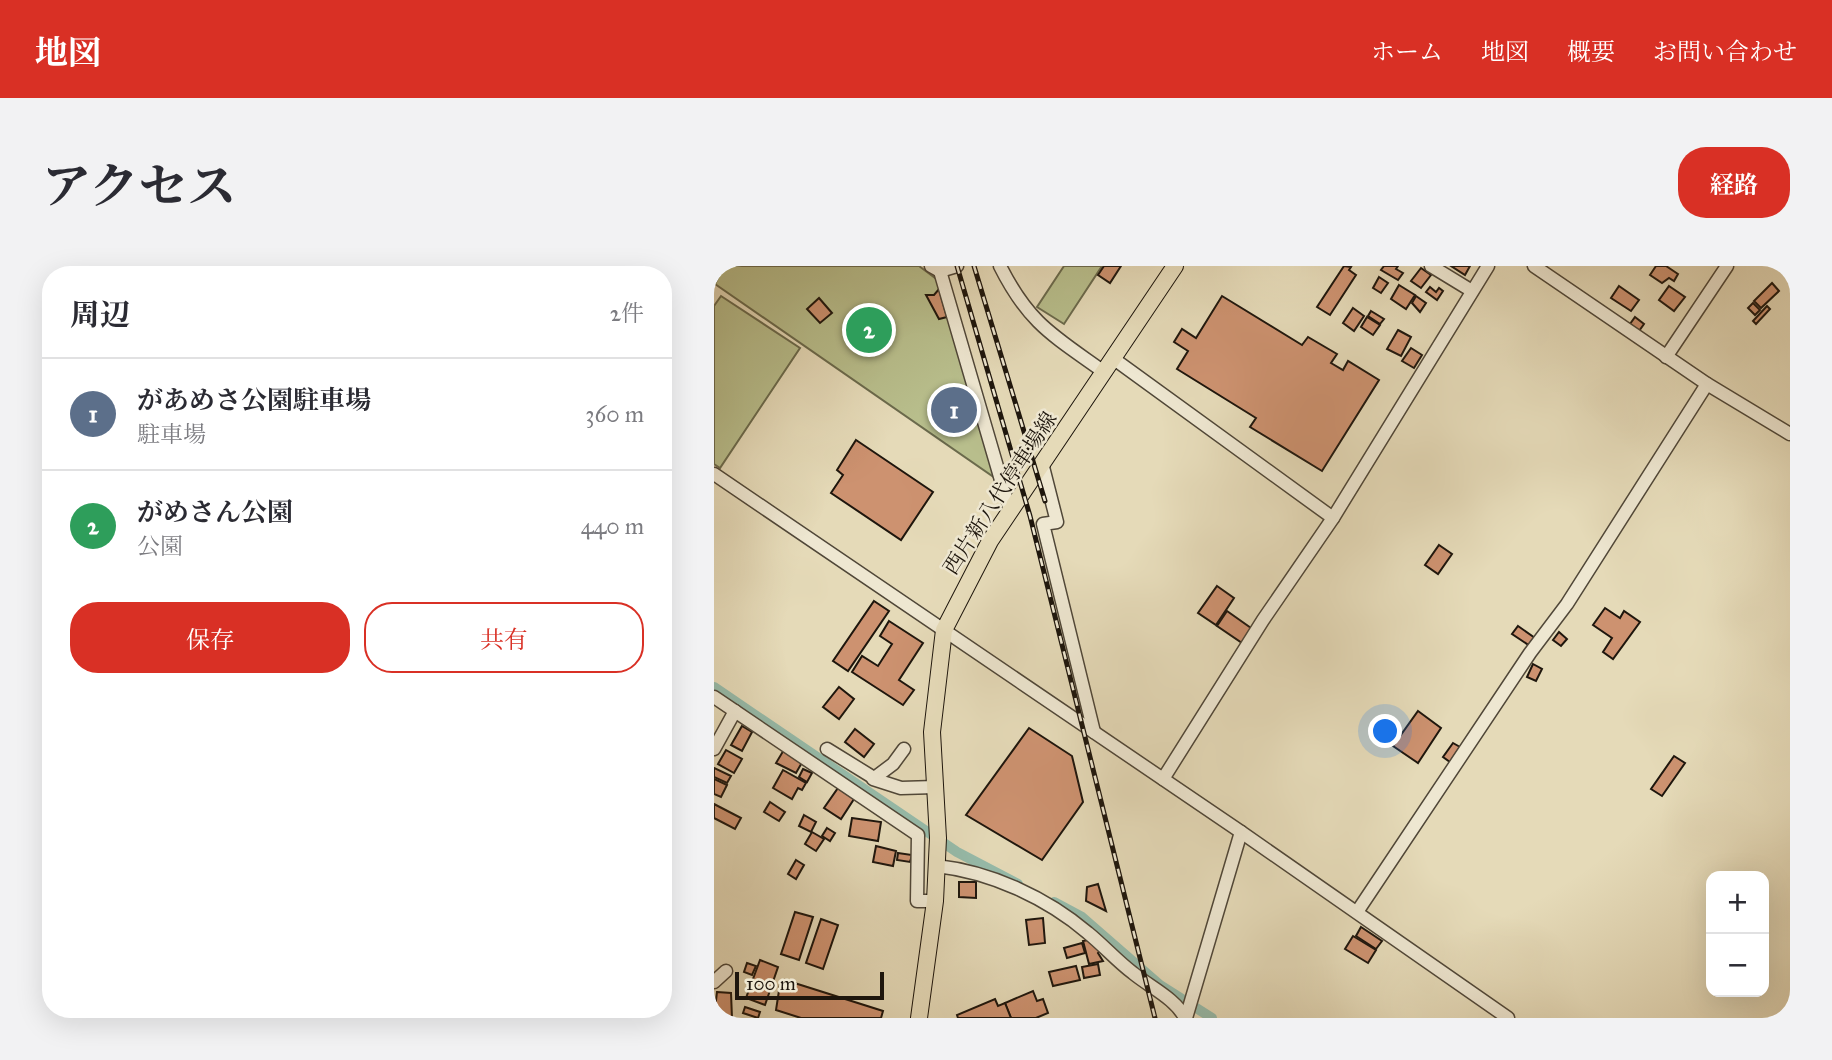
<!DOCTYPE html>
<html lang="ja">
<meta charset="utf-8">
<style>
body{margin:0;font-family:"IM FELL Great Primer","Noto Serif JP",serif;background:#f2f2f3;color:#2b2b33}
.controls{position:absolute;right:21px;bottom:21px;display:grid;overflow:hidden;border-radius:14px;box-shadow:0 7px 28px #0002}
.controls button{width:63px;height:63px;display:grid;place-items:center;padding:0;border:0;border-bottom:2px solid #e1e1e2;background:#fff;color:#2b2b33;font:35px sans-serif}
.scale{position:absolute;left:21px;bottom:18px;width:149px;box-sizing:border-box;padding-left:7px;border:4px solid #1e160d;border-top:0;font-size:19px;line-height:24px;white-space:nowrap;color:#1e160d;-webkit-text-stroke:5px #eee7d1;paint-order:stroke}
.you{position:absolute;left:672px;top:466px;width:24px;height:24px;margin:-18px;border:5px solid #fff;border-radius:50%;background:#1a73e8;box-shadow:0 0 0 10px #1a73e833}
.badge{display:grid;place-items:center;width:46px;height:46px;border-radius:50%;background:#d93025;color:#fff;font-size:23px;font-weight:700}
.pin{position:absolute;translate:-50% -50%;border:4px solid #fff;box-shadow:0 2px 7px #0006}
.list{margin:0;padding:0;list-style:none}
h2{display:flex;justify-content:space-between;align-items:center;height:91px;margin:0;padding:0 28px;font-size:30px}
h2 small{font-size:23px;font-weight:400;color:#7c7c81}
.list li{display:grid;grid-template-columns:46px 1fr auto;gap:21px;align-items:center;box-sizing:border-box;height:112px;padding:0 28px;border-top:2px solid #e1e1e2}
.list b{display:block;font-size:26px;white-space:nowrap}
.list p{margin:0;font-size:23px;white-space:nowrap;color:#7c7c81}
.list em{font-size:23px;font-style:normal;color:#7c7c81}
.actions{display:flex;gap:14px;padding:21px 28px}
.actions a{flex:1;padding:16px 0;border:2px solid #d93025;border-radius:28px;text-align:center;font-size:24px;color:#d93025}
.actions .main{background:#d93025;color:#fff}
.map{position:relative;flex:none;width:1076px;height:752px;overflow:hidden;border-radius:28px}
header{display:flex;align-items:center;gap:42px;box-sizing:border-box;height:98px;padding:0 35px;background:#d93025;color:#fff}
header strong{font-size:33px}
nav{display:flex;gap:38px;margin-inline-start:auto;font-size:24px}
.intro{display:flex;align-items:center;justify-content:space-between;box-sizing:border-box;height:168px;padding:0 42px}
h1{margin:0;font-size:49px}
.button{padding:18px 32px;border-radius:28px;background:#d93025;color:#fff;font-size:24px;font-weight:700}
main{display:flex;gap:42px;padding:0 42px}
aside{flex:1;background:#fff;border-radius:28px;box-shadow:0 7px 28px #0002}
.map>svg:first-child{display:block}
.green{fill:#b8be8c;stroke:#6b6a4c;stroke-width:2}
.lines{fill:none;stroke-linecap:round;stroke-linejoin:round}
.canal{stroke:#96bbaa;stroke-width:10}
.building{fill:#cd9270;stroke:#1e160d;stroke-width:2}
.minor-casing{stroke:#504738;stroke-width:15}
.major-casing{stroke:#1e160d;stroke-width:18}
.minor{stroke:#eee7d1;stroke-width:12}
.major{stroke:#e5dab8;stroke-width:16}
.rail-casing{stroke:#1e160d;stroke-width:5}
.rail{stroke:#eee7d1;stroke-width:2.5;stroke-dasharray:8;stroke-linecap:butt}
.labels{text-anchor:middle;dominant-baseline:central;stroke-width:5;stroke-linejoin:round;paint-order:stroke}
.street-label{font-size:21px;fill:#1e160d;stroke:#eee7d1}
</style>
<header>
<strong>地図</strong>
<nav><a>ホーム</a><a>地図</a><a>概要</a><a>お問い合わせ</a></nav>
</header>
<div class="intro"><h1>アクセス</h1><a class="button">経路</a></div>
<main>
<aside>
<h2>周辺<small>2件</small></h2>
<ul class="list">
<li><span class="badge" style="background:#5c6f8a">1</span><div><b>があめさ公園駐車場</b><p>駐車場</p></div><em>360 m</em></li>
<li><span class="badge" style="background:#2e9e5b">2</span><div><b>がめさん公園</b><p>公園</p></div><em>440 m</em></li>
</ul>
<div class="actions"><a class="main">保存</a><a>共有</a></div>
</aside>
<div class="map">
<svg width="1076" height="752" viewBox="0 0 1076 752">
<rect width="100%" height="100%" fill="#e5dab8"/>
<filter id="stains"><feTurbulence type="fractalNoise" baseFrequency=".00286" numOctaves="4"/><feColorMatrix values="0 0 0 0 .2 0 0 0 0 .09 0 0 0 0 .02 0 0 0 .5 -.17"/></filter>
<radialGradient id="worn" r=".72"><stop offset=".6" stop-color="#630" stop-opacity="0"/><stop offset="1" stop-color="#630" stop-opacity=".3"/></radialGradient>
<g class="green">
<polygon points="10,0 205,0 225,15 284,214 1,18"/>
<polygon points="350,0 388,0 350,58 323,41"/>
<polygon points="7,30 86,82 6,202 0,198 0,40"/>
</g>
<g class="lines">
<g class="canal">
<polyline points="0,421 243,586 304,618"/>
<polyline points="340,636 368,651 446,719 498,752"/>
</g>
</g>
<g class="building">
<polygon points="390,0 407,0 396,17 384,9"/>
<polygon points="630,0 637,1 635,4 642,9 616,49 603,41"/>
<polygon points="670,0 684,0 682,3 689,7 684,14 667,4"/>
<polygon points="737,0 756,0 751,9"/>
<polygon points="942,0 952,0 964,8 960,15 955,12 948,17 936,9"/>
<polygon points="707,2 717,9 707,22 697,15"/>
<polygon points="665,11 674,17 667,27 659,22"/>
<polygon points="1058,17 1065,25 1047,42 1040,35"/>
<polygon points="685,19 701,29 692,43 677,33"/>
<polygon points="905,20 925,34 917,45 897,32"/>
<polygon points="955,20 971,31 960,45 945,34"/>
<polygon points="716,21 722,26 725,22 729,25 723,34 712,26"/>
<polygon points="225,23 233,51 225,53 212,29 220,29"/>
<polygon points="508,30 588,79 594,71 623,88 617,97 629,104 634,95 665,114 608,205 536,161 542,152 463,103 474,85 460,76 468,63 482,72"/>
<polygon points="702,30 712,37 706,46 698,37"/>
<polygon points="105,32 118,47 106,57 93,43"/>
<polygon points="1039,37 1046,44 1041,49 1034,42"/>
<polygon points="1053,40 1056,43 1042,58 1039,55"/>
<polygon points="639,42 650,50 640,65 629,57"/>
<polygon points="657,45 670,53 666,58 654,50"/>
<polygon points="653,51 666,59 659,69 647,61"/>
<polygon points="921,51 930,58 925,65 916,58"/>
<polygon points="684,64 697,71 687,90 673,83"/>
<polygon points="697,82 708,89 700,102 688,95"/>
<polygon points="142,174 219,226 187,274 117,227 129,209 123,204"/>
<polygon points="725,279 738,288 724,308 711,299"/>
<polygon points="503,320 520,332 502,359 484,347"/>
<polygon points="160,335 175,345 134,405 119,395"/>
<polygon points="891,342 906,352 910,345 926,356 899,393 889,386 898,372 879,359"/>
<polygon points="513,345 544,367 534,381 503,360"/>
<polygon points="175,355 209,377 185,414 200,424 189,439 138,406 148,390 164,400 178,378 166,370"/>
<polygon points="804,360 821,372 816,380 798,368"/>
<polygon points="845,366 853,373 847,380 839,374"/>
<polygon points="819,398 828,403 822,415 813,411"/>
<polygon points="125,421 140,433 125,453 109,441"/>
<polygon points="704,445 727,462 704,497 679,480"/>
<polygon points="28,460 38,466 28,485 17,479"/>
<polygon points="315,462 358,490 369,536 328,594 252,549"/>
<polygon points="141,463 160,478 150,491 131,476"/>
<polygon points="739,477 746,481 736,496 729,491"/>
<polygon points="71,482 90,493 82,507 62,497"/>
<polygon points="12,484 28,493 20,507 4,498"/>
<polygon points="960,490 971,497 948,530 937,523"/>
<polygon points="0,502 17,510 13,517 0,511"/>
<polygon points="89,503 98,507 93,516 85,511"/>
<polygon points="69,504 92,517 88,524 84,522 78,533 59,522"/>
<polygon points="0,513 13,519 7,531 0,528"/>
<polygon points="124,522 140,533 127,553 110,542"/>
<polygon points="56,536 71,546 65,555 50,546"/>
<polygon points="0,538 27,552 21,563 0,552"/>
<polygon points="90,549 102,556 97,566 85,560"/>
<polygon points="138,552 167,556 164,575 135,570"/>
<polygon points="113,562 121,567 116,575 108,570"/>
<polygon points="98,566 110,573 102,585 91,578"/>
<polygon points="162,580 182,585 179,600 159,596"/>
<polygon points="184,587 198,589 196,596 183,594"/>
<polygon points="82,594 90,599 82,613 74,608"/>
<polygon points="245,616 262,616 262,632 245,631"/>
<polygon points="384,618 392,645 372,635 373,621"/>
<polygon points="81,646 99,651 85,694 67,688"/>
<polygon points="329,652 331,677 315,679 312,654"/>
<polygon points="107,653 124,659 109,703 92,697"/>
<polygon points="647,661 668,675 662,683 642,670"/>
<polygon points="639,670 662,684 654,697 631,683"/>
<polygon points="374,674 387,683 384,687 389,695 375,698 369,675"/>
<polygon points="368,677 371,687 353,692 350,682"/>
<polygon points="46,694 64,701 51,739 32,732"/>
<polygon points="33,697 42,700 38,709 30,706"/>
<polygon points="384,698 386,709 370,712 368,701"/>
<polygon points="362,700 366,714 339,720 335,706"/>
<polygon points="71,714 169,745 167,752 87,752 62,744 66,718 70,719"/>
<polygon points="319,725 323,735 329,733 334,747 322,752 297,752 291,737"/>
<polygon points="3,726 17,727 18,752 0,752"/>
<polygon points="281,733 284,740 291,737 297,752 244,752 243,749"/>
<polygon points="31,741 46,746 44,752 29,747"/>
</g>
<g class="lines">
<defs>
<g id="minor">
<polyline points="217,0 226,5 243,0"/>
<path d="M 286,0 C 315,58 340,70 390,106"/>
<polyline points="717,0 758,25"/>
<polyline points="820,0 993,118 1076,168"/>
<polyline points="226,5 296,245"/>
<polyline points="952,91 1013,0"/>
<polyline points="400,93 619,252"/>
<polyline points="328,197 343,256 329,258 380,466"/>
<polyline points="0,208 527,566 794,752"/>
<polyline points="0,431 204,569 203,635 221,635"/>
<polyline points="0,483 21,445"/>
<polyline points="113,483 160,512"/>
<polyline points="190,483 179,498 159,513 187,522 221,521"/>
<polyline points="449,513 549,354 619,252 774,0"/>
<path d="M 223,600 C 277,606 333,632 374,667 C 390,680 403,695 419,707 C 436,721 462,733 471,752"/>
<polyline points="643,646 816,387 853,338 993,118"/>
<polyline points="0,716 12,705"/>
<polyline points="472,752 527,566"/>
</g>
<polyline id="major" points="205,752 221,635 224,572 218,466 230,364 276,275 461,0"/>
</defs>
<use href="#minor" class="minor-casing"/>
<use href="#major" class="major-casing"/>
<use href="#minor" class="minor"/>
<use href="#major" class="major"/>
<defs>
<g id="rail">
<polyline points="243,0 316,250 441,752"/>
<polyline points="260,0 331,235"/>
</g>
</defs>
<use href="#rail" class="rail-casing"/>
<use href="#rail" class="rail"/>
</g>
<g class="labels">
<g class="street-label">
<text transform="translate(286 227) rotate(-57)">西片新八代停車場線</text>
</g>
</g>
<rect width="100%" height="100%" filter="url(#stains)"/>
<rect width="100%" height="100%" fill="url(#worn)"/>
</svg>
<div class="controls">
<button>+</button>
<button>−</button>
</div>
<div class="scale">100 m</div>
<div class="you"></div>
<div class="pin badge" style="left:240px;top:144px;background:#5c6f8a">1</div>
<div class="pin badge" style="left:155px;top:64px;background:#2e9e5b">2</div>
</div>
</main>
